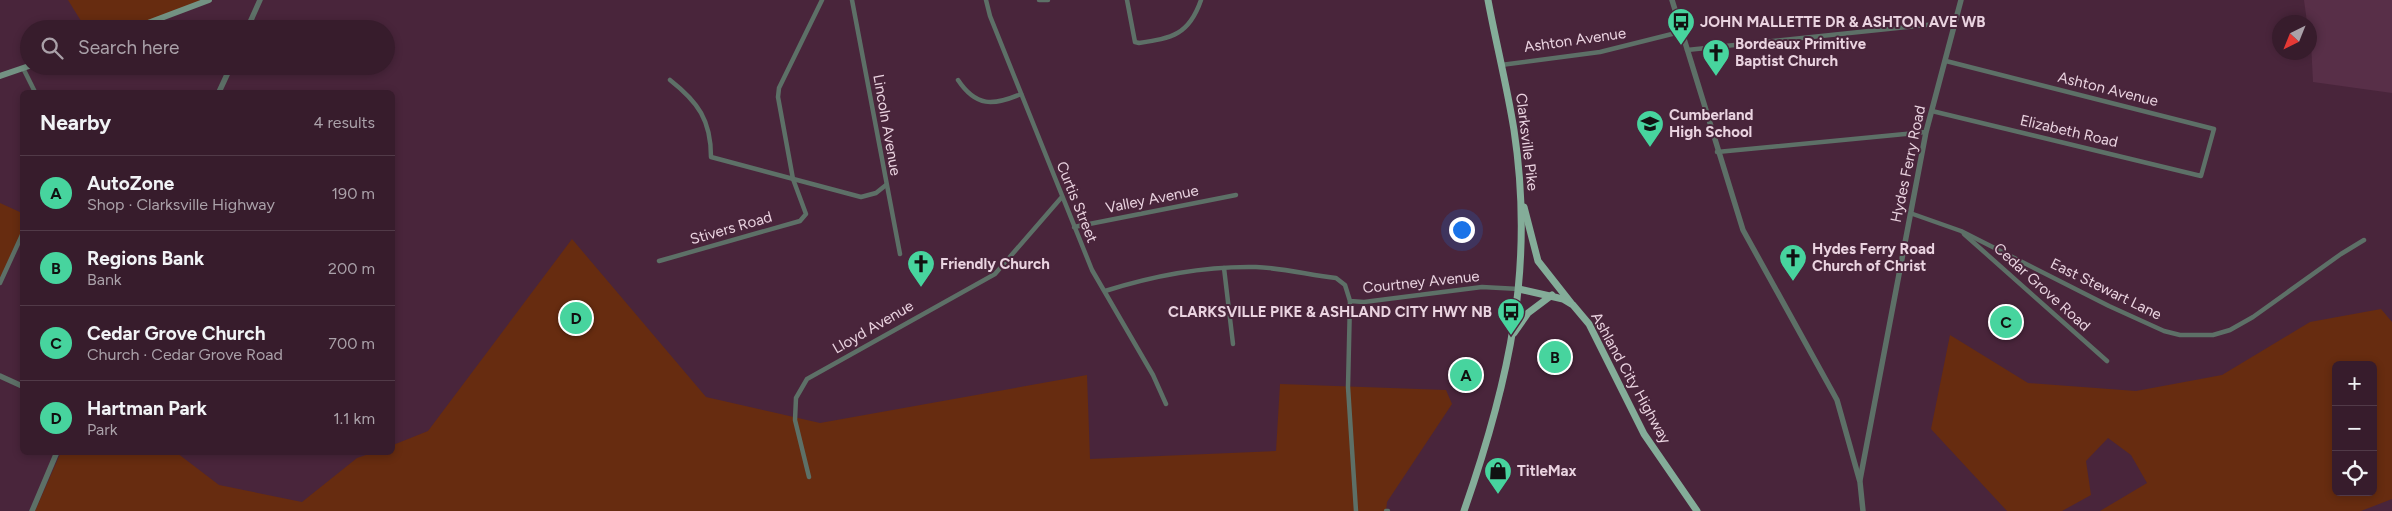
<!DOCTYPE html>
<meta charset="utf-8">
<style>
body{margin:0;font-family:Figtree,sans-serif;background:#422938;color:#f1f3f6}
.controls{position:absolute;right:15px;bottom:15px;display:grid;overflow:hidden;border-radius:8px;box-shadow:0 2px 8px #0003}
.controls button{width:45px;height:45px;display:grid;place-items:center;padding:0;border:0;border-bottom:1px solid #513a48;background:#371c2c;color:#f1f3f6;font:25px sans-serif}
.compass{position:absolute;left:2272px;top:15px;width:45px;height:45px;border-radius:50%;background:#371c2c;box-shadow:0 2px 8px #0003;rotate:223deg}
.you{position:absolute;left:1461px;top:229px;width:18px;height:18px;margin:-12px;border:4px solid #fff;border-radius:50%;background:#1a73e8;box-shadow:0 0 0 8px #1a73e833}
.badge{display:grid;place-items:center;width:32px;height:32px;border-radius:50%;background:#47d49e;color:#111;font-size:16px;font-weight:700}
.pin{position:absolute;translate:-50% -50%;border:2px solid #fff;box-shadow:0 1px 5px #0006}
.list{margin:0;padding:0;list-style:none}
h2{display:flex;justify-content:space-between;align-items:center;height:65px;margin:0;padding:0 20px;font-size:21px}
h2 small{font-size:16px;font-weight:400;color:#aaa1a9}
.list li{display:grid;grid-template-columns:32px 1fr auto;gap:15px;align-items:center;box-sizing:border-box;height:75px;padding:0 20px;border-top:1px solid #513a48}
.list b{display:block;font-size:19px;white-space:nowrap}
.list p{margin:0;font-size:16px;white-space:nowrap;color:#aaa1a9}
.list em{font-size:16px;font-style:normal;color:#aaa1a9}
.icon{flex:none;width:28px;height:28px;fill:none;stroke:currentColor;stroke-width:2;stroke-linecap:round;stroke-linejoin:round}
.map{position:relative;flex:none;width:2392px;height:511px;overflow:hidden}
.search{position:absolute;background:#371c2c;box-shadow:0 2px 8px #0003;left:20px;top:20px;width:375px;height:55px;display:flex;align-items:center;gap:12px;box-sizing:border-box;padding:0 18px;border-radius:28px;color:#aaa1a9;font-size:19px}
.panel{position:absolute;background:#371c2c;box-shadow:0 2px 8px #0003;left:20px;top:90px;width:375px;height:365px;border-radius:8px}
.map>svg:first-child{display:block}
.built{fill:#582f48}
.green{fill:#672c10;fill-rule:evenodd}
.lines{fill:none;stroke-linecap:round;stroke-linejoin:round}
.minor{stroke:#5d7067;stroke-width:4.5}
.tertiary{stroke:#5d7067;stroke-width:5.5}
.secondary{stroke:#739283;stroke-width:6}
.primary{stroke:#84ad99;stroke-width:7}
.labels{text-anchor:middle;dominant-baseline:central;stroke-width:4;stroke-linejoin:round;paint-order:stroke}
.poi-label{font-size:15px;font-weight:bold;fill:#ead3e0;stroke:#49253b;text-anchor:start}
.street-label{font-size:15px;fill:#ead3e0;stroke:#49253b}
</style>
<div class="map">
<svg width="2392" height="511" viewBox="0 0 2392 511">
<rect width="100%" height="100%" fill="#49253b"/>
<polygon class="built" points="2304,0 2392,0 2392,93 2313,82 2310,22 2307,22"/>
<g class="green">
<polygon points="68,0 209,0 132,29 86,29"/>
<polygon points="0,203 22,213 22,235 0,278"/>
<polygon points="572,239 706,397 820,423 1087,375 1090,459 1276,451 1280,384 1446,390 1452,404 1387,502 1386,511 35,511 61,452 177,453 219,485 302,502 357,458 372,453 392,452 393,445 428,431"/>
<path d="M 2381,309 L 2392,322 L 2392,499 L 2361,511 L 2100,511 L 2147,483 L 2131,455 L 2108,438 L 2086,461 L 2091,495 L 2062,511 L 2007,511 L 1931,429 L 1950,335 L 2028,383 L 2136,391 L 2222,375 L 2310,322 ZM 2336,365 L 2373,365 L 2373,492 L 2336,492 Z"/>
</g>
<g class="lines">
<g class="minor">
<polyline points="852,0 900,254"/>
<polyline points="986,0 990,16 1092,270 1153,375 1166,404"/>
<polyline points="1039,0 1048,0"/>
<path d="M 1127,0 L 1135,42 L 1139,43 C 1172,38 1189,35 1201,0"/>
<polyline points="1687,50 1955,22"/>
<polyline points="1501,65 1600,52 1680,32"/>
<polyline points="23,68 35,92"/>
<path d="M 670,80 C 698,102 711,120 711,157 L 861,197 L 876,193 L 886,185"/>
<path d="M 958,80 C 976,107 993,106 1021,94"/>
<polyline points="1932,111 2201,176 2214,129 1946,61"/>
<polyline points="1717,152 1926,132"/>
<polyline points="1910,213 1961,231 2109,306 2164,331 2180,335 2213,335 2230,330 2253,317 2341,254 2364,240"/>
<polyline points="1074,227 1236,195"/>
<polyline points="1964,234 2107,361"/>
<polyline points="659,261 800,221 806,214 793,179 778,97 779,88 822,0"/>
<polyline points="1224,268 1233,344"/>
<polyline points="0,283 22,235"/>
<path d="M 1105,291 C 1152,276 1206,266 1256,267 C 1282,268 1310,275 1336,278 L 1345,285 L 1350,301 L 1364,302 L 1482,287 L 1519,289"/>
<polyline points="1350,301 1348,387 1356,511"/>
<polyline points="809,477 795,420 796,398 807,379 995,274 1061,198"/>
<polyline points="1386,511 1388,511"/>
</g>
<g class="tertiary">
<polyline points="1672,0 1743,230 1837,400 1860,482 1863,511"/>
<polyline points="247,29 260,0"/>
<polyline points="219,92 231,66"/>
<polyline points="0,376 22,386"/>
<polyline points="1860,480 1926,132 1961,0"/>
<polyline points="32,511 57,452"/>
</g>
<g class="secondary">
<polyline points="132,29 209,0"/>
<polyline points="0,76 29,66"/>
</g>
<g class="primary">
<polyline points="1524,207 1538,261 1571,303"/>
<polyline points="1519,289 1563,299 1573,305 1589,324 1644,434 1697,511"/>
<polyline points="1514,333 1528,313 1552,295"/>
<path d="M 1464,511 C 1509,382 1535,268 1514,130 C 1507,86 1496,43 1488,0"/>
</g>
</g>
<defs>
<symbol id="bus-pin" viewBox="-11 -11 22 30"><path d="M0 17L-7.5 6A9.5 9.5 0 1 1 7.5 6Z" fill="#47d49e" stroke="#49253b"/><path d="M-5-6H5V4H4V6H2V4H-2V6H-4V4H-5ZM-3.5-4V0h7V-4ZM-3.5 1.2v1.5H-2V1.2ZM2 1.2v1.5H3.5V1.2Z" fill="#111"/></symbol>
<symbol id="church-pin" viewBox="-11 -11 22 30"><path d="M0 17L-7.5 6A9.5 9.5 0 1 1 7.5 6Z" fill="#47d49e" stroke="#49253b"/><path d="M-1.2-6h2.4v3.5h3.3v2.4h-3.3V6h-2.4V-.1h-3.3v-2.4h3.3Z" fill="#111"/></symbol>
<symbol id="school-pin" viewBox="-11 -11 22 30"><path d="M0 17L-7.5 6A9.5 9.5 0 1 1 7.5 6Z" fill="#47d49e" stroke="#49253b"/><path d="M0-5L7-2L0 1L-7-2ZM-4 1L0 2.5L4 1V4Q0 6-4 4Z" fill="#111"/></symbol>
<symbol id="shop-pin" viewBox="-11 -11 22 30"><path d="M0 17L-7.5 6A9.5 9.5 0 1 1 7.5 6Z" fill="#47d49e" stroke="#49253b"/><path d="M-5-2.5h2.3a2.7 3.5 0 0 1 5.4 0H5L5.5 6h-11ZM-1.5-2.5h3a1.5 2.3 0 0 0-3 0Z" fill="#111"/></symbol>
</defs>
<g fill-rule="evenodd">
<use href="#bus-pin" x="1665" y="6" width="32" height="43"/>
<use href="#church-pin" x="1700" y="37" width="32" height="43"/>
<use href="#school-pin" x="1634" y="108" width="32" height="43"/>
<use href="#church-pin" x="1777" y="242" width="32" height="43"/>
<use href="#church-pin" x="905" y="248" width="32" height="43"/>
<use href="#bus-pin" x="1495" y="296" width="32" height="43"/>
<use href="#shop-pin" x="1482" y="455" width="32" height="43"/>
</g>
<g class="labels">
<g class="poi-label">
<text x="1700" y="22">JOHN MALLETTE DR &amp; ASHTON AVE WB</text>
<text x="1735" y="44">Bordeaux Primitive<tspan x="1735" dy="17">Baptist Church</tspan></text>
<text x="1669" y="115">Cumberland<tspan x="1669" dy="17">High School</tspan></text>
<text x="1812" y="249">Hydes Ferry Road<tspan x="1812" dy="17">Church of Christ</tspan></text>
<text x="940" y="264">Friendly Church</text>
<text x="1492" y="312" text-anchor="end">CLARKSVILLE PIKE &amp; ASHLAND CITY HWY NB</text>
<text x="1517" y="471">TitleMax</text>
</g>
<g class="street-label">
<text transform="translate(1575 40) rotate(-8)">Ashton Avenue</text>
<text transform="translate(2108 89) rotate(14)">Ashton Avenue</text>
<text transform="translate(887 125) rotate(80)">Lincoln Avenue</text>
<text transform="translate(2069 131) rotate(13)">Elizabeth Road</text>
<text transform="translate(1527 142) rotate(83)">Clarksville Pike</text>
<text transform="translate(1908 164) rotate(-78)">Hydes Ferry Road</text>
<text transform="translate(1152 199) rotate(-11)">Valley Avenue</text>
<text transform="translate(1077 202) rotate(68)">Curtis Street</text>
<text transform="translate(731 228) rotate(-16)">Stivers Road</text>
<text transform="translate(1421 282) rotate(-6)">Courtney Avenue</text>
<text transform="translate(2042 287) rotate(42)">Cedar Grove Road</text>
<text transform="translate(2106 289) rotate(26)">East Stewart Lane</text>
<text transform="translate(873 327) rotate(-30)">Lloyd Avenue</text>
<text transform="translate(1631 378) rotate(61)">Ashland City Highway</text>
</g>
</g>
</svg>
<div class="controls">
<button>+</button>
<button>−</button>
<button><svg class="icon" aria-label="locate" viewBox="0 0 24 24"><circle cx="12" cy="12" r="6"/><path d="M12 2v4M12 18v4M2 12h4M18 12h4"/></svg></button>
</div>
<svg class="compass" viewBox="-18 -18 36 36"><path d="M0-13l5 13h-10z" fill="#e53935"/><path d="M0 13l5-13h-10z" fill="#aaa1a9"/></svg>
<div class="you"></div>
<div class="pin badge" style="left:1466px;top:375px">A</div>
<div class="pin badge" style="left:1555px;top:357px">B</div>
<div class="pin badge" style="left:2006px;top:322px">C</div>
<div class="pin badge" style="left:576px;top:318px">D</div>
<div class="search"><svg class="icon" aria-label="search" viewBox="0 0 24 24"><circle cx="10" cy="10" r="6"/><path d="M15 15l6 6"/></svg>Search here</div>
<section class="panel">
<h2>Nearby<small>4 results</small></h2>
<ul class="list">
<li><span class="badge">A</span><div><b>AutoZone</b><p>Shop · Clarksville Highway</p></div><em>190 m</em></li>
<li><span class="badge">B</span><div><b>Regions Bank</b><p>Bank</p></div><em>200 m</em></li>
<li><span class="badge">C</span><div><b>Cedar Grove Church</b><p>Church · Cedar Grove Road</p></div><em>700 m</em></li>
<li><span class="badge">D</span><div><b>Hartman Park</b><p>Park</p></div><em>1.1 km</em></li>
</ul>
</section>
</div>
